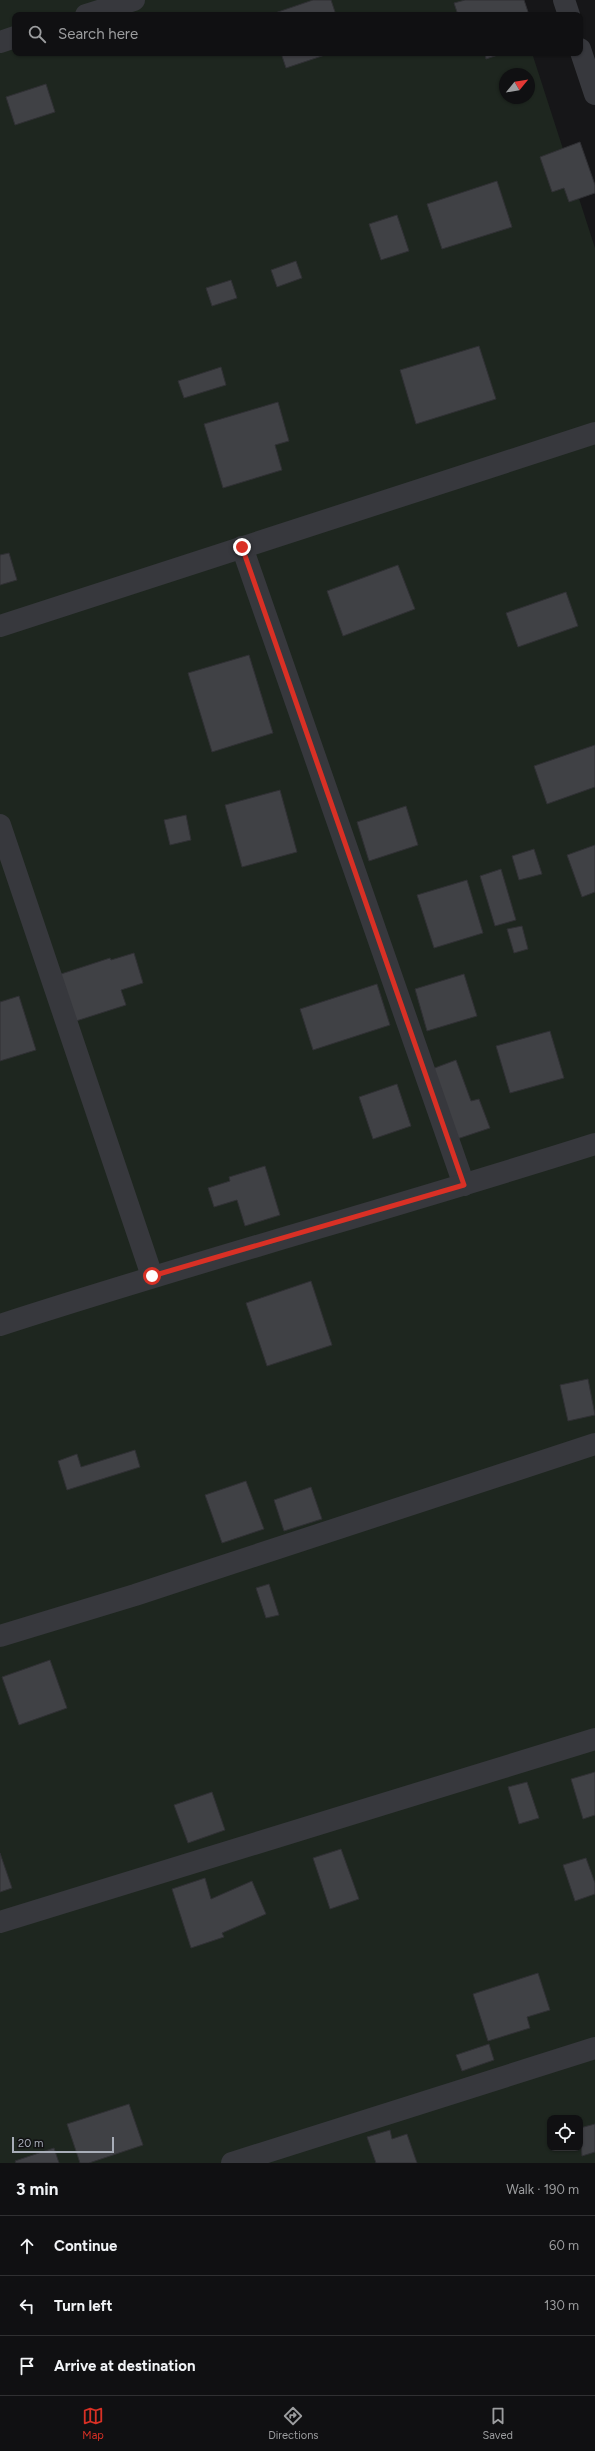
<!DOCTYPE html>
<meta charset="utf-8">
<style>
body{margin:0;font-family:Figtree,sans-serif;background:#1e1e20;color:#f1f3f6}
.controls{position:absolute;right:12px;bottom:12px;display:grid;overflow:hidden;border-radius:8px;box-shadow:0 1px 3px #0004}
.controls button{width:36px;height:36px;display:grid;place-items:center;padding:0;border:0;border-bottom:1px solid #303032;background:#101012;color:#f1f3f6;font:20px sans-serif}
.compass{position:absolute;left:499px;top:68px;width:36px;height:36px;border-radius:50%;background:#101012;box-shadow:0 1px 3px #0004;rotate:60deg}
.scale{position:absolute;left:12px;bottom:10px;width:102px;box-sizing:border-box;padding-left:4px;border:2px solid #a8adb8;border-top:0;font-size:11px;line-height:14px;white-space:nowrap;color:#a8adb8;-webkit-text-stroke:3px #111113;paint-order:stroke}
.stop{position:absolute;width:12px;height:12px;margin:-9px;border:3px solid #d93025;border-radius:50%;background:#fff}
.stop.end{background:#d93025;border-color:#fff;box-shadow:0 1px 4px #0008}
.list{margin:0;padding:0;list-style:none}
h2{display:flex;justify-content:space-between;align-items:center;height:52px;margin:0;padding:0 16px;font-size:17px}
h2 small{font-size:13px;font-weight:400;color:#9c9d9f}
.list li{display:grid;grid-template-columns:26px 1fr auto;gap:12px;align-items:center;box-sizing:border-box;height:60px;padding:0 16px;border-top:1px solid #303032}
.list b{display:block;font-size:15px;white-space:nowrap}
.list em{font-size:13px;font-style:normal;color:#9c9d9f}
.icon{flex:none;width:22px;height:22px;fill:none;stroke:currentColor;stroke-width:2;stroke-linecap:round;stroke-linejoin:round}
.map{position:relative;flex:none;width:595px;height:2163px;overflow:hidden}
.search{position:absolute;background:#101012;box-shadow:0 1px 3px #0004;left:12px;right:12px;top:12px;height:44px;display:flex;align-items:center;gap:10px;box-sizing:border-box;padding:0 14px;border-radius:8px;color:#9c9d9f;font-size:15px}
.sheet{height:232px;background:#101012}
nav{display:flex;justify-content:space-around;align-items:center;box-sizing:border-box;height:56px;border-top:1px solid #303032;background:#101012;font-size:11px;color:#9c9d9f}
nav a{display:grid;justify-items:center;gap:2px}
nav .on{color:#d93025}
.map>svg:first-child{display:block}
.green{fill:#1e261f;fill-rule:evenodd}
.building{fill:#404145;stroke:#303034}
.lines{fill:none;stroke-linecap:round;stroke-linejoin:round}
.street{stroke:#37383d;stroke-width:22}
.route{stroke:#d93025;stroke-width:5}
</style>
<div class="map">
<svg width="595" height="2163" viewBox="0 0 595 2163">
<rect width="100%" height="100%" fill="#161618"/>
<path class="green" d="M 0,0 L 515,0 L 519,15 L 15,15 L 15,53 L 532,53 L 595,248 L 595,2163 L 0,2163 ZM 505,74 L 529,74 L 529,98 L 505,98 ZM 550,2118 L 580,2118 L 580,2148 L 550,2148 Z"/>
<g class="building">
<polygon points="313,0 331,0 336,15 269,15"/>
<polygon points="465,0 524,0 529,15 458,15 454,3"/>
<polygon points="281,53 331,53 286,68"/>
<polygon points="485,53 504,53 486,59"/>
<polygon points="46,84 55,112 15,125 6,97"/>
<polygon points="580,142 595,185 595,193 569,202 564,188 552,192 540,157"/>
<polygon points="497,181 512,227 442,249 427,204"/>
<polygon points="397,215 409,251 381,260 369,224"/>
<polygon points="296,261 302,278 277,287 271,270"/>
<polygon points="231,280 237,298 212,306 206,288"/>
<polygon points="479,346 496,399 416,424 400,370"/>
<polygon points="221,367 226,385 184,398 178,381"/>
<polygon points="278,402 289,441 275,445 282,470 223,488 204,424"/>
<polygon points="9,553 17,580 0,585 0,555"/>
<polygon points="398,565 415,609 343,636 327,591"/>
<polygon points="566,592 578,626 518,647 506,613"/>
<polygon points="249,655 273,733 212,752 188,673"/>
<polygon points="595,745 595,787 547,804 534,766"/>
<polygon points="280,790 297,852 242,867 225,805"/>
<polygon points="406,806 418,845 369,861 357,822"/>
<polygon points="186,815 191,840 170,845 164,820"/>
<polygon points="595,845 595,892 582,897 567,855"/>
<polygon points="534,849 542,874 519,880 512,856"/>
<polygon points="501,869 516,920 495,926 480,876"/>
<polygon points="467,880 483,933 434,948 417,895"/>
<polygon points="522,926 528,949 514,953 507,929"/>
<polygon points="134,953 143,983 121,990 126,1005 73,1022 58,975 110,958 111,960"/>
<polygon points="464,974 477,1016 427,1031 415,989"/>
<polygon points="377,984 390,1025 313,1050 300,1009"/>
<polygon points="19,996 36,1050 0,1061 0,1002"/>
<polygon points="550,1031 564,1078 510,1093 496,1046"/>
<polygon points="456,1060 471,1101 479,1099 490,1128 457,1139 432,1069"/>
<polygon points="397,1084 411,1126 373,1139 359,1097"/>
<polygon points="265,1166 280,1215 245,1226 237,1200 214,1207 208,1188 230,1181 229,1177"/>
<polygon points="311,1281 332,1345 267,1366 246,1303"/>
<polygon points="588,1379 595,1415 568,1421 560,1385"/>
<polygon points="135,1450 140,1467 67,1490 58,1461 77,1454 81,1467"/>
<polygon points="246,1481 264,1529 222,1543 205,1495"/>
<polygon points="311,1487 322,1519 284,1531 274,1500"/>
<polygon points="269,1584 279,1615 266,1618 256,1588"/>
<polygon points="50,1660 67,1708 19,1725 2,1677"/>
<polygon points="595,1772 595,1815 583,1819 571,1779"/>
<polygon points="527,1782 539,1818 519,1824 508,1787"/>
<polygon points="212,1792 225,1830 188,1843 174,1805"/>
<polygon points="341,1849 359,1899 330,1909 313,1858"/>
<polygon points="0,1853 12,1888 0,1892"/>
<polygon points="586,1858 595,1883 595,1894 575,1901 563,1865"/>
<polygon points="205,1878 211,1899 252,1881 266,1914 222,1933 224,1937 191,1948 172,1889"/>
<polygon points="538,1973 550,2010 527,2017 530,2028 488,2041 473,1994"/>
<polygon points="489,2044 494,2060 462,2071 456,2055"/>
<polygon points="129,2104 143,2145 89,2163 80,2163 67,2124"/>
<polygon points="595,2124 595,2152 582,2156 580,2128"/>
<polygon points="390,2130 392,2139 407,2134 417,2163 376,2163 367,2137"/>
<polygon points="54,2148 59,2163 16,2163 15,2161"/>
</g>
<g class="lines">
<g class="street">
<polyline points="564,0 569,15"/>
<polyline points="86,15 134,0"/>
<polyline points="0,42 15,37"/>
<polyline points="580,49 595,94"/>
<polyline points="242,547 464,1185"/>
<polyline points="0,626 595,433"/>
<polyline points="0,825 152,1276"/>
<path d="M 0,1325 C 197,1261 397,1207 595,1144"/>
<polyline points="0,1636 135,1595 595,1444"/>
<polyline points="0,1922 595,1739"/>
<polyline points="232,2163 595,2048"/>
</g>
</g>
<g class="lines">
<polyline class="route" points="152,1276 464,1185 242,547"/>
</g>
</svg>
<div class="controls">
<button><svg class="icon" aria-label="locate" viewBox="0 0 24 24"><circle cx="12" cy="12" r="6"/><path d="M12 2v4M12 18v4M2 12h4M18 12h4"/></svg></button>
</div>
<svg class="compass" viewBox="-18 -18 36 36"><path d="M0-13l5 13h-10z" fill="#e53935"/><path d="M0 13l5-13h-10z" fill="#9c9d9f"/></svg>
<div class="scale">20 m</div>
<div class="stop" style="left:152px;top:1276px"></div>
<div class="stop end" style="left:242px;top:547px"></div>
<div class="search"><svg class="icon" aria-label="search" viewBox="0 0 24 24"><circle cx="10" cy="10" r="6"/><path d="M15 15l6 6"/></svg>Search here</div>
</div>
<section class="sheet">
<h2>3 min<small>Walk · 190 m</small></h2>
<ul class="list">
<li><svg class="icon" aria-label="ahead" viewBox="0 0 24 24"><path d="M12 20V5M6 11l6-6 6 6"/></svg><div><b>Continue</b></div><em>60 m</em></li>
<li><svg class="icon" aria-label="left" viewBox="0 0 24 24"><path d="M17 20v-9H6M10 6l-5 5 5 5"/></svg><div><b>Turn left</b></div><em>130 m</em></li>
<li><svg class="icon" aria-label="arrive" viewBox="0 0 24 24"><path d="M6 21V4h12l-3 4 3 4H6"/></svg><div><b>Arrive at destination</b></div></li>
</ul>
</section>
<nav>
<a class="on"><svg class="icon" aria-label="map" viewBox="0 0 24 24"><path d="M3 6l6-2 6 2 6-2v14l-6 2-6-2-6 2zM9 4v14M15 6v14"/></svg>Map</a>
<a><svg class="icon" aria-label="directions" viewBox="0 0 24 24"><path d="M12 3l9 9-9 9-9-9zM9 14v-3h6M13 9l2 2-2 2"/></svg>Directions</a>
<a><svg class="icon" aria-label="saved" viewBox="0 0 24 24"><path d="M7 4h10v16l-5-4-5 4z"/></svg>Saved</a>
</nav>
